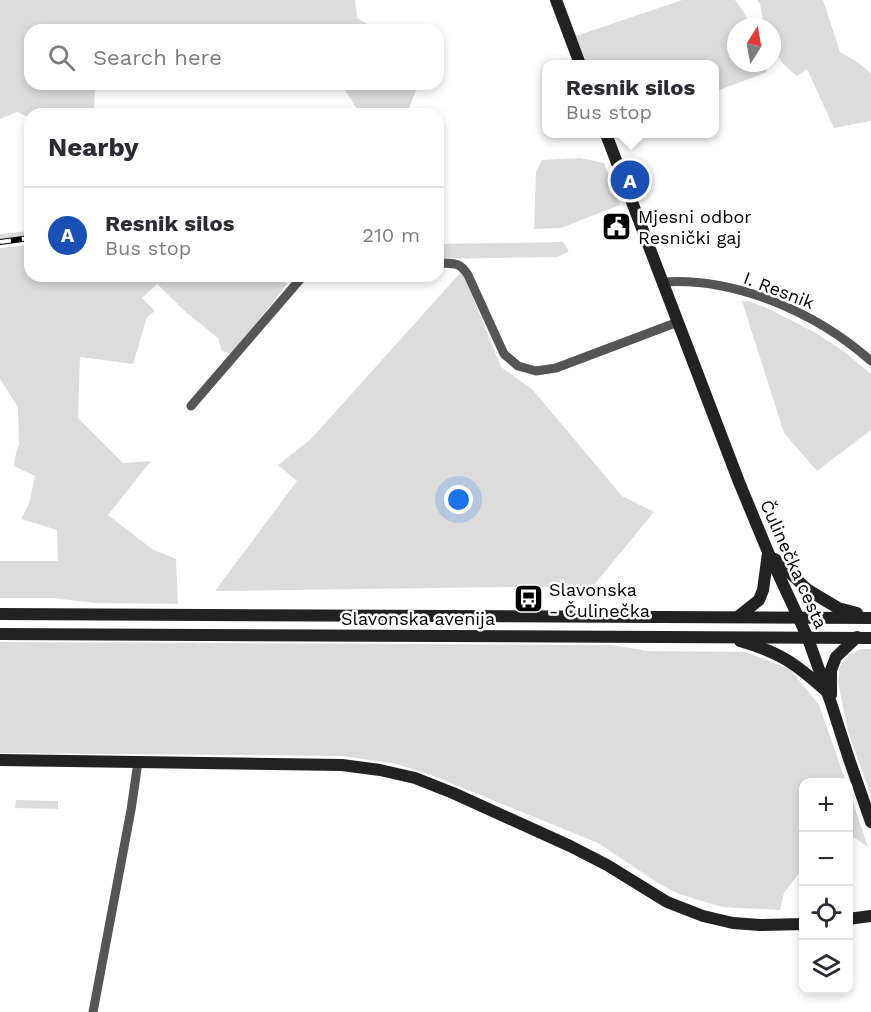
<!DOCTYPE html>
<meta charset="utf-8">
<style>
body{margin:0;font-family:"Work Sans",sans-serif;background:#f7f7f7;color:#2b2b33}
.controls{position:absolute;right:18px;bottom:18px;display:grid;overflow:hidden;border-radius:12px;box-shadow:0 3px 9px #0003}
.controls button{width:54px;height:54px;display:grid;place-items:center;padding:0;border:0;border-bottom:2px solid #e1e1e2;background:#fff;color:#2b2b33;font:30px sans-serif}
.compass{position:absolute;left:727px;top:18px;width:54px;height:54px;border-radius:50%;background:#fff;box-shadow:0 3px 9px #0003;rotate:11deg}
.you{position:absolute;left:459px;top:500px;width:21px;height:21px;margin:-15px;border:4px solid #fff;border-radius:50%;background:#1a73e8;box-shadow:0 0 0 9px #1a73e833}
.badge{display:grid;place-items:center;width:39px;height:39px;border-radius:50%;background:#7c3aed;color:#fff;font-size:20px;font-weight:700}
.pin{position:absolute;translate:-50% -50%;border:3px solid #fff;box-shadow:0 2px 6px #0006}
.popup{position:absolute;left:542px;top:60px;width:177px;height:78px;box-sizing:border-box;display:grid;place-content:center;border-radius:12px;background:#fff;filter:drop-shadow(0 2px 4px #0005);font-size:20px;white-space:nowrap;color:#7c7c81}
.popup b{font-size:22px;color:#2b2b33}
.popup::after{content:'';position:absolute;left:50%;top:100%;margin-left:-12px;border:12px solid transparent;border-top-color:#fff}
.list{margin:0;padding:0;list-style:none}
h2{display:flex;justify-content:space-between;align-items:center;height:78px;margin:0;padding:0 24px;font-size:26px}
h2 small{font-size:20px;font-weight:400;color:#7c7c81}
.list li{display:grid;grid-template-columns:39px 1fr auto;gap:18px;align-items:center;box-sizing:border-box;height:96px;padding:0 24px;border-top:2px solid #e1e1e2}
.list b{display:block;font-size:22px;white-space:nowrap}
.list p{margin:0;font-size:20px;white-space:nowrap;color:#7c7c81}
.list em{font-size:20px;font-style:normal;color:#7c7c81}
.icon{flex:none;width:33px;height:33px;fill:none;stroke:currentColor;stroke-width:2;stroke-linecap:round;stroke-linejoin:round}
.map{position:relative;flex:none;width:871px;height:1012px;overflow:hidden}
.search{position:absolute;background:#fff;box-shadow:0 3px 9px #0003;left:24px;top:24px;width:420px;height:66px;display:flex;align-items:center;gap:15px;box-sizing:border-box;padding:0 21px;border-radius:18px;color:#7c7c81;font-size:22px}
.panel{position:absolute;background:#fff;box-shadow:0 3px 9px #0003;left:24px;top:108px;width:420px;height:174px;border-radius:18px}
.map>svg:first-child{display:block}
.green{fill:#dcdcdc}
.lines{fill:none;stroke-linecap:round;stroke-linejoin:round}
.street{stroke:#555;stroke-width:9}
.secondary{stroke:#222;stroke-width:12}
.rail-casing{stroke:#000;stroke-width:6}
.rail{stroke:#fff;stroke-width:4;stroke-dasharray:11;stroke-linecap:butt}
.labels{text-anchor:middle;dominant-baseline:central;stroke-width:5;stroke-linejoin:round;paint-order:stroke}
.poi-label{font-size:18px;fill:#000;stroke:#fff;text-anchor:start}
.street-label{font-size:18px;fill:#000;stroke:#fff}
</style>
<div class="map">
<svg width="871" height="1012" viewBox="0 0 871 1012">
<rect width="100%" height="100%" fill="#fff"/>
<g class="green">
<polygon points="0,0 355,0 357,18 377,30 30,30 30,84 95,84 94,114 30,114 30,118 17,112 0,119"/>
<polygon points="682,0 735,0 743,11 752,27 736,27 736,63 764,63 767,72 714,92 714,64 587,64 576,36"/>
<polygon points="757,0 823,0 840,52 857,62 871,73 871,121 834,128 807,69 797,76 783,64 772,46 772,27 764,27 760,4"/>
<polygon points="341,84 418,84 407,114 364,114 355,106"/>
<polygon points="580,158 604,163 620,205 561,228 534,229 536,172 542,160"/>
<polygon points="29,231 30,235 0,240 0,234"/>
<polygon points="563,242 569,251 558,257 438,259 438,244"/>
<polygon points="30,245 30,276 290,276 285,282 287,284 232,354 222,351 218,338 187,313 157,284 142,298 155,311 147,317 133,364 80,357 78,418 123,463 151,461 108,515 152,549 176,559 178,604 95,603 53,598 0,598 0,561 58,561 57,530 21,519 29,504 35,476 14,466 16,453 19,445 18,407 0,379 0,248"/>
<polygon points="460,273 465,278 501,367 532,389 622,496 654,512 593,586 215,591 297,481 278,465 311,439"/>
<polygon points="742,301 749,301 771,310 814,332 842,350 871,374 871,430 817,471 784,433"/>
<polygon points="0,642 611,645 648,651 746,652 790,669 819,705 846,782 804,782 803,868 784,893 780,910 722,907 679,894 658,883 598,843 431,775 396,764 342,756 0,753"/>
<polygon points="861,649 871,649 871,796 848,731 838,682 840,666 849,655"/>
<polygon points="848,790 849,790 868,847 849,834"/>
<polygon points="16,800 58,801 58,809 15,808"/>
</g>
<g class="lines">
<g class="street">
<path d="M 438,263 C 454,264 459,261 468,275 L 504,354 L 518,366 L 536,371 L 556,368 L 678,322"/>
<path d="M 663,282 C 736,277 817,313 871,361"/>
<polyline points="191,406 303,276"/>
<polyline points="93,1012 131,810 138,762"/>
</g>
<g class="secondary">
<polyline points="556,0 580,64"/>
<polyline points="606,134 739,482 768,552 807,636 831,703 849,759 871,822"/>
<polyline points="775,559 808,590 838,608 857,613"/>
<polyline points="0,614 871,618"/>
<polyline points="739,616 759,600 763,590 768,553"/>
<polyline points="0,634 871,638"/>
<path d="M 740,641 C 779,652 795,663 825,690"/>
<polyline points="831,695 831,670 836,657 857,637"/>
<polyline points="0,760 342,765 380,770 415,778 453,793 570,846 607,865 667,902 703,916 733,923 760,925 804,924"/>
<polyline points="848,919 871,916"/>
</g>
<defs>
<polyline id="rail" points="0,242 30,238"/>
</defs>
<use href="#rail" class="rail-casing"/>
<use href="#rail" class="rail"/>
</g>
<defs>
<symbol id="civic-square" viewBox="-11 -11 22 22"><rect x="-9" y="-9" width="18" height="18" rx="4" fill="#000" stroke="#fff"/><path d="M-.6-6.5H3V-4.5H.6V-3L4-1V1h2V6H-6V1h2V-1L-.6-3ZM-1.2 2.5V6h2.4V2.5Z" fill="#fff"/></symbol>
<symbol id="bus-square" viewBox="-11 -11 22 22"><rect x="-9" y="-9" width="18" height="18" rx="4" fill="#000" stroke="#fff"/><path d="M-5-6H5V4H4V6H2V4H-2V6H-4V4H-5ZM-3.5-4V0h7V-4ZM-3.5 1.2v1.5H-2V1.2ZM2 1.2v1.5H3.5V1.2Z" fill="#fff"/></symbol>
</defs>
<g fill-rule="evenodd">
<use href="#civic-square" x="600" y="210" width="33" height="33"/>
<use href="#bus-square" x="512" y="582" width="33" height="33"/>
</g>
<g class="labels">
<g class="poi-label">
<text x="638" y="216">Mjesni odbor<tspan x="638" dy="21">Resnički gaj</tspan></text>
<text x="549" y="589">Slavonska<tspan x="549" dy="21">- Čulinečka</tspan></text>
</g>
<g class="street-label">
<text transform="translate(779 290) rotate(21)">I. Resnik</text>
<text transform="translate(794 564) rotate(66)">Čulinečka cesta</text>
<text x="418" y="618">Slavonska avenija</text>
</g>
</g>
</svg>
<div class="controls">
<button>+</button>
<button>−</button>
<button><svg class="icon" aria-label="locate" viewBox="0 0 24 24"><circle cx="12" cy="12" r="6"/><path d="M12 2v4M12 18v4M2 12h4M18 12h4"/></svg></button>
<button><svg class="icon" aria-label="layers" viewBox="0 0 24 24"><path d="M12 4l9 5-9 5-9-5zM3 14l9 5 9-5"/></svg></button>
</div>
<svg class="compass" viewBox="-18 -18 36 36"><path d="M0-13l5 13h-10z" fill="#e53935"/><path d="M0 13l5-13h-10z" fill="#7c7c81"/></svg>
<div class="you"></div>
<div class="pin badge" style="left:630px;top:180px;background:#1a4fb4">A</div>
<div class="popup"><b>Resnik silos</b>Bus stop</div>
<div class="search"><svg class="icon" aria-label="search" viewBox="0 0 24 24"><circle cx="10" cy="10" r="6"/><path d="M15 15l6 6"/></svg>Search here</div>
<section class="panel">
<h2>Nearby<small></small></h2>
<ul class="list">
<li><span class="badge" style="background:#1a4fb4">A</span><div><b>Resnik silos</b><p>Bus stop</p></div><em>210 m</em></li>
</ul>
</section>
</div>
